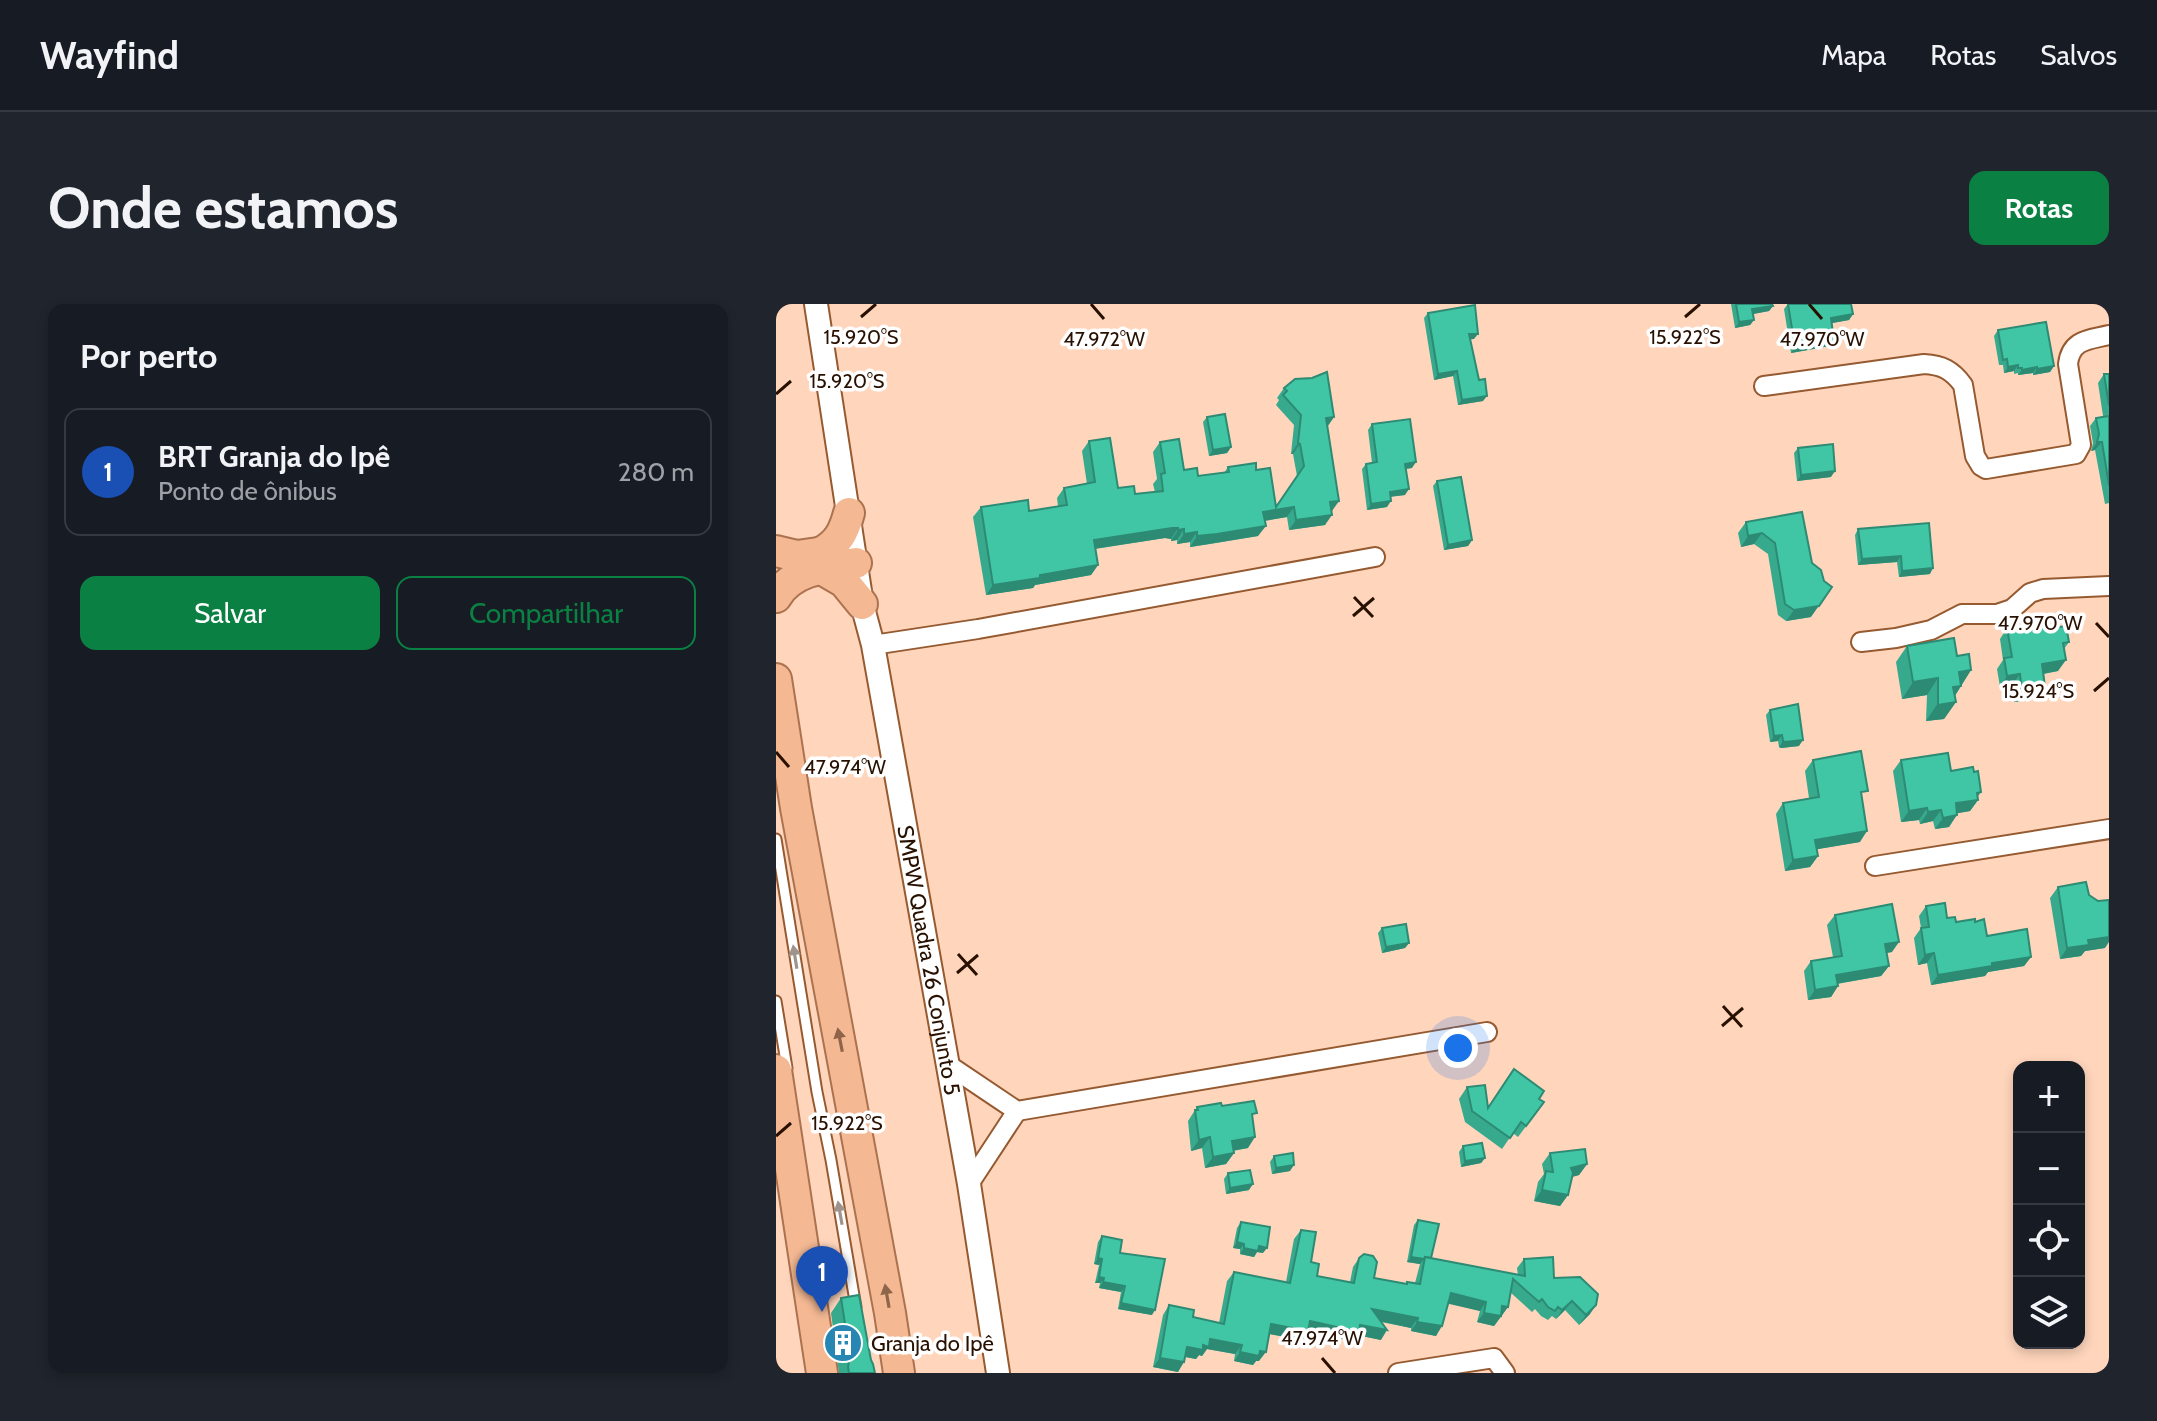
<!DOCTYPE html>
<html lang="pt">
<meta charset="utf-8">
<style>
body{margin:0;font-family:Cabin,sans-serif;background:#20242c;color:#f1f3f6}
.controls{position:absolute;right:24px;bottom:24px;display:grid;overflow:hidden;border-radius:16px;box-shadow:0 4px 12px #0003}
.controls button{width:72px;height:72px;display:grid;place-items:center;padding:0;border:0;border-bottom:2px solid #363941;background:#171b24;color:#f1f3f6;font:40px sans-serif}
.you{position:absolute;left:682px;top:744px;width:28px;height:28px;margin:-20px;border:6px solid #fff;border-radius:50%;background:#1a73e8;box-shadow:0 0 0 12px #1a73e833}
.badge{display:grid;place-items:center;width:52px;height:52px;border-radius:50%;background:#0b8043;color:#fff;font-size:26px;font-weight:700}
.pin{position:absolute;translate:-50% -66px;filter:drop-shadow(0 2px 4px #0008)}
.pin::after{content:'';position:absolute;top:42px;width:28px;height:24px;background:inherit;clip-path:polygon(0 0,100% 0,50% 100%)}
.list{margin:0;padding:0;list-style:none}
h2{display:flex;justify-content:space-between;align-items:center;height:104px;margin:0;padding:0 32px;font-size:34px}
h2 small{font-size:26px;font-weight:400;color:#9ea1a6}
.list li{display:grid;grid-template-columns:52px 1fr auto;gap:24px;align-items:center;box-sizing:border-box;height:128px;margin:0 16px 16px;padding:0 16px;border:2px solid #363941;border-radius:16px}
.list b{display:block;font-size:30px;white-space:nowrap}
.list p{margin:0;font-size:26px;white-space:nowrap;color:#9ea1a6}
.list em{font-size:26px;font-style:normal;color:#9ea1a6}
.actions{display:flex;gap:16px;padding:24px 32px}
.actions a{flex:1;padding:18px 0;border:2px solid #0b8043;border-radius:16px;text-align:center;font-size:28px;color:#0b8043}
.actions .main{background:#0b8043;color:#fff}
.icon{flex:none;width:44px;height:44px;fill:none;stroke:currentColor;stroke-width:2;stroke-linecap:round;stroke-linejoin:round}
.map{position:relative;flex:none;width:1333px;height:1069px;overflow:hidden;border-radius:16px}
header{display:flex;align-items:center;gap:48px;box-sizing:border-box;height:112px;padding:0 40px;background:#171b24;border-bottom:2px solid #363941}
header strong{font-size:38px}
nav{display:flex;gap:44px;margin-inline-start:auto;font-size:28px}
.intro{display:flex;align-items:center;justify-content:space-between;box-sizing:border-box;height:192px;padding:0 48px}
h1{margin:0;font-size:56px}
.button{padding:20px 36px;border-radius:16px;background:#0b8043;color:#fff;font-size:28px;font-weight:700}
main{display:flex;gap:48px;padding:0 48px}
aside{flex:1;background:#171b24;border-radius:16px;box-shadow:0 4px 12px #0003}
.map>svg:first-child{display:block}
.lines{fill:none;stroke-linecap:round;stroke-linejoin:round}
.service-casing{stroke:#965a31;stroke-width:13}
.minor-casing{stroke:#965a31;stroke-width:22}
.tertiary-casing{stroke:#965a31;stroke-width:26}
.trunk-casing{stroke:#ab724f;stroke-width:34}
.service{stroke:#fff;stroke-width:9}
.minor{stroke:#fff;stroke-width:18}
.tertiary{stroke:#fff;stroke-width:22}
.trunk{stroke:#f4b893;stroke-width:30}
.wall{fill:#37aa8e}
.shaded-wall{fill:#2d8b74}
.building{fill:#40c6a5;stroke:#2d8b74;stroke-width:2}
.oneway{fill:#9f948d}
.oneway2{fill:#8e644a}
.ticks{fill:none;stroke:#291102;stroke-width:3}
.labels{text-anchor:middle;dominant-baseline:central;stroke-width:7;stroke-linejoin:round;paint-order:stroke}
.street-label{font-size:22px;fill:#291102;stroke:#fff}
.poi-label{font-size:22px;fill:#291102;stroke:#fff;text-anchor:start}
.ticks-label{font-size:20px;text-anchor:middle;fill:#291102;stroke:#fff;stroke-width:7;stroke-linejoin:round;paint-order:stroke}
</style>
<header>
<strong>Wayfind</strong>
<nav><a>Mapa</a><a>Rotas</a><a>Salvos</a></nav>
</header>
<div class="intro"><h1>Onde estamos</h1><a class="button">Rotas</a></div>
<main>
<aside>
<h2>Por perto<small></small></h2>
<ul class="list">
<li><span class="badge" style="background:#1a4fb4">1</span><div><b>BRT Granja do Ipê</b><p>Ponto de ônibus</p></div><em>280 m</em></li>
</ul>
<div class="actions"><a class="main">Salvar</a><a>Compartilhar</a></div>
</aside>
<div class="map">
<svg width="1333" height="1069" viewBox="0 0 1333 1069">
<rect width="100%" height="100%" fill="#ffd5bc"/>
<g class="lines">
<defs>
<g id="service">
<polyline points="0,535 41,788 55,856 80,1003"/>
<polyline points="0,697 11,764"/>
</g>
<g id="minor">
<path d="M 988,82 L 1148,60 C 1166,61 1176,66 1187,81 L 1199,152 L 1205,162 L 1210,165 L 1300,150 L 1305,141 L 1292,60 C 1295,35 1313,36 1333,31"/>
<polyline points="1085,338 1120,334 1155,326 1186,310 1221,310 1236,305 1254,289 1267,285 1333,282"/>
<polyline points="97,341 202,325 599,253"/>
<polyline points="1099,562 1333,525"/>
<polyline points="171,760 241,807 711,728"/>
<polyline points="193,880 241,807"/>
<polyline points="622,1069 718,1054 729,1069"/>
</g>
<g id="tertiary">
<path id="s1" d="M 40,0 L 86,300 L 97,341 L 193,880 L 222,1069"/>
</g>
<g id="trunk">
<polyline points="0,247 21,252 56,247"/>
<path d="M 46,248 C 62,239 68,228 73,209"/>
<polyline points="44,264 68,278 86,300"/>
<path d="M 0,293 C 16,265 51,263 80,259"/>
<polyline points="0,375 20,504 114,1009 123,1069"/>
<polyline points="0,766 46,1069"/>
</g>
</defs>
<use href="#service" class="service-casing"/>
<use href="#minor" class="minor-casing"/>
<use href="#tertiary" class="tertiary-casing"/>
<use href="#trunk" class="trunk-casing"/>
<use href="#service" class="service"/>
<use href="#minor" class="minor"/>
<use href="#tertiary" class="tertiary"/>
<use href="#trunk" class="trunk"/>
</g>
<g class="wall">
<polygon points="955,0 996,0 997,2 993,7 977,10 978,16 974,21 959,24"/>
<polygon points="1012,0 1077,10 1073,16 1056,19 1054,42 1015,49 1008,5"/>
<polygon points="652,9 698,35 694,35 707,97 682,101 677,72 658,76 648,14"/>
<polygon points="1222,26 1278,62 1274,68 1257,71 1257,69 1242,71 1242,69 1238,70 1238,67 1228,69 1227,61 1223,61 1218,32"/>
<polygon points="1328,70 1333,70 1333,199 1329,200 1319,146 1315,147 1317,139 1314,122 1320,114 1327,112 1322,79"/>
<polygon points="508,84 558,113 551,123 555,207 549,221 513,226 511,213 489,217 482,232 434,240 414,243 414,238 401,240 401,236 395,237 395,235 389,234 319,245 322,261 315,271 259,281 257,284 210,291 197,213 205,203 253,207 282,202 281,194 288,184 311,180 306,147 313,137 342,184 359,190 379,188 377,180 381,175 377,148 384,138 408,166 422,172 448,169 452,163 480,166 500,202 521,172 517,150 515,150 518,121 500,101 503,96 501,94"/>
<polygon points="431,113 455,143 451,149 433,152 427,118"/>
<polygon points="596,120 636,164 630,165 629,191 614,193 611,203 591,206 586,165 590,160 596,159 592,126"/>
<polygon points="1022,144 1055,173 1021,177 1018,149"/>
<polygon points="661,177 696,236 692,242 668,246 657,182"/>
<polygon points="1026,208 1035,313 1010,317 1002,311 992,250 978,240 965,243 962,229 970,218"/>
<polygon points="1082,225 1154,270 1123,273 1121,258 1082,261 1079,231"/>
<polygon points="1231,324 1251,325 1271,325 1293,338 1288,345 1282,367 1268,370 1269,383 1262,394 1238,398 1236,381 1224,383 1221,365 1227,356 1224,335"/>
<polygon points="1131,342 1181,352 1195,366 1179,392 1180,398 1168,415 1150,417 1151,391 1126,395 1120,358"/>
<polygon points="994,406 1023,442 1005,444 1003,443 1002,437 994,438 990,411"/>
<polygon points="1037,456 1086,495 1084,538 1041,545 1042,552 1034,563 1009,567 1000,510 1007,499 1033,494 1029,467"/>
<polygon points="1125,456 1175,467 1202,493 1202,496 1194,507 1181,509 1173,523 1159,525 1157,517 1144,520 1143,516 1125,518 1117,467"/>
<polygon points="1282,583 1313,591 1329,644 1309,647 1305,652 1284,655 1274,594"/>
<polygon points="1150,602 1180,618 1199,618 1211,632 1255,653 1248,662 1212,668 1209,672 1155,681 1151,659 1142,661 1138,634 1145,624 1143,612"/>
<polygon points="1059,611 1116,648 1111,649 1113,662 1105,672 1061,680 1062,682 1055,693 1032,696 1028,667 1035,657 1057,653 1051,621"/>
<polygon points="606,624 633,639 629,644 606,649 602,629"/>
<polygon points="691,783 712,804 763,795 760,809 742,833 737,829 726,845 689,818 683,795"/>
<polygon points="446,802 476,815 472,844 457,847 458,849 450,860 429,864 426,844 415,847 412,817 421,803"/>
<polygon points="687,842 709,854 705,859 685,863 683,848"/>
<polygon points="774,849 811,860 803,871 796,873 792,891 784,902 758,897 762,878 768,870 766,860"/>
<polygon points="498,852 514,867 496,870 494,858"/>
<polygon points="452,869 473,886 450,890 448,875"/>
<polygon points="642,916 655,954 742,971 741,964 748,955 778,974 814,1010 803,1021 789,1006 780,1015 776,1012 772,1016 765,1012 759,1005 756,1008 734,988 732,1003 718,1022 701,1018 704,1007 673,999 660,1032 635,1027 635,1024 605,1018 605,1036 581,1031 576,1037 532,1027 526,1036 493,1030 483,1057 480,1057 477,1061 458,1057 459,1050 431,1045 426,1052 423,1051 420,1055 409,1053 402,1068 377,1063 387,1011 393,1001 417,1013 443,1019 451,977 458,968 510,978 518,935 525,926 535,958 541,972 574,978 577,963 583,954 598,974 630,980 631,978 639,979 644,960 631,958 638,921"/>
<polygon points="465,918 487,949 481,948 478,953 464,950 464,945 457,944 461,924"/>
<polygon points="326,932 344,949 376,1011 342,1005 345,988 323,984 324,979 319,979 323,961 318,960 322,938"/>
<polygon points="65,994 95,1056 99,1069 63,1069 55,1009"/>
</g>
<g class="shaded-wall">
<polygon points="997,2 993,7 972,11 976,5"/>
<polygon points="1077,10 1073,16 1051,20 1055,14"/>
<polygon points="978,16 974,21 959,24 963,18"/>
<polygon points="693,30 702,30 698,35 689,36"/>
<polygon points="1058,37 1054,42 1015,49 1019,43"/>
<polygon points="1242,61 1238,67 1228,69 1232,63"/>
<polygon points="1278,62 1274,68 1257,71 1261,65"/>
<polygon points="1261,63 1257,69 1242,71 1246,66"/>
<polygon points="681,67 677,72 658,76 662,70"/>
<polygon points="711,92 707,97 682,101 686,96"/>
<polygon points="558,113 551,123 550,114"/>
<polygon points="1321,138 1326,138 1319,146 1315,147"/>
<polygon points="522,139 524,140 517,150 515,150"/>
<polygon points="455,143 451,149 433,152 437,146"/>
<polygon points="640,158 636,164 625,165 629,160"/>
<polygon points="1059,167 1055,173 1021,177 1025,171"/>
<polygon points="633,185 629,191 610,193 614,188"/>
<polygon points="563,197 556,207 554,198"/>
<polygon points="615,197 611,203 591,206 595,200"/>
<polygon points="518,203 511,213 480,218 487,208"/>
<polygon points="556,211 549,221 513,226 520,216"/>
<polygon points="490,222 482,232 414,243 421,232"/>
<polygon points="396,224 402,224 395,235 389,234 310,246 318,236"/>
<polygon points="408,225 401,236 395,237 402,226"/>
<polygon points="421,228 414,238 401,240 408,230"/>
<polygon points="986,229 978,240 965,243 972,232"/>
<polygon points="696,236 692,242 668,246 672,241"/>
<polygon points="1125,252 1121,258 1082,261 1086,255"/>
<polygon points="322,261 315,271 259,281 257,284 210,291 217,281 264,271"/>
<polygon points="1157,264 1154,270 1123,273 1126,267"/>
<polygon points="1056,283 1035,313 1010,317 1018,306"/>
<polygon points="1290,356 1282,367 1259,371 1266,360"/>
<polygon points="1195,366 1174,399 1180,398 1168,415 1150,417 1183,368"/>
<polygon points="1244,370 1236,381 1224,383 1231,372"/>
<polygon points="1162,374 1151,391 1126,395 1137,378"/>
<polygon points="1269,383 1262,394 1238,398 1246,387"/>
<polygon points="1006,431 1002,437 994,438 998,432"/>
<polygon points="1027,436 1023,442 1005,444 1003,443 1007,437"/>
<polygon points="1205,488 1199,496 1202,496 1194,507 1172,511 1180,499 1201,489"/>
<polygon points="1151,504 1143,516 1125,518 1133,507"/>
<polygon points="1165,506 1157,517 1144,520 1152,508"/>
<polygon points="1181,511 1173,523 1159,525 1167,514"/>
<polygon points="1091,527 1084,538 1031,547 1039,536"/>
<polygon points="1042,552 1034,563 1009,567 1017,556"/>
<polygon points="1333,633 1333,638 1329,644 1309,647 1305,652 1284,655 1291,644 1312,636"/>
<polygon points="1123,638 1116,648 1102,650 1109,640"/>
<polygon points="633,639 629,644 606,649 610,643"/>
<polygon points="1158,649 1151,659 1142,661 1149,651"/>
<polygon points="1255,653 1248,662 1212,668 1209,672 1155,681 1162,671 1216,659"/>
<polygon points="1113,662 1105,672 1053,681 1060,671"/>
<polygon points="1062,682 1055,693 1032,696 1039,686"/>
<polygon points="434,833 426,844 415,847 423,836"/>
<polygon points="479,833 472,844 448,848 456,837"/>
<polygon points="458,849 450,860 429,864 437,853"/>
<polygon points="709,854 705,859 685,863 689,857"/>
<polygon points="811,860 803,871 788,875 795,864"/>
<polygon points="518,861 514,867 496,870 500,864"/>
<polygon points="477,880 473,886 450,890 454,884"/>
<polygon points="766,886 792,891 784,902 758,897"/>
<polygon points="461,938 468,940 464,945 457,944"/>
<polygon points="483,942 491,944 487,949 481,948 478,953 464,950 468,944"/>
<polygon points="635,953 648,955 644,960 631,958"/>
<polygon points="322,954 326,955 323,961 318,960"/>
<polygon points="323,973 328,974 324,979 319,979"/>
<polygon points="327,978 349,982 345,988 323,984"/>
<polygon points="675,989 710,998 704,1007 669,999"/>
<polygon points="796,997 789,1006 780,1015 786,1006"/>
<polygon points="345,999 379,1006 376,1011 342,1005"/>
<polygon points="820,1001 814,1010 803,1021 810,1011"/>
<polygon points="726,1002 732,1003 718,1022 701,1018 708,1009"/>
<polygon points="596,1005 642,1014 635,1024 590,1014"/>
<polygon points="534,1017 584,1021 611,1026 605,1036 581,1031 576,1037 532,1027 526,1036 489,1029 495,1020"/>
<polygon points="641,1018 666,1022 660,1032 635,1027"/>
<polygon points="434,1035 466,1041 459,1050 431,1045 426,1052 423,1051 420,1055 405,1052 411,1043"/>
<polygon points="484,1047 490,1048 483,1057 480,1057 477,1061 458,1057 464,1048"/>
<polygon points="384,1054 408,1058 402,1068 377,1063"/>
</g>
<g class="building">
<polygon points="960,0 996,0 997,2 976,5 978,16 963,18"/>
<polygon points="1012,0 1075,0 1077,10 1055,14 1058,37 1019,43"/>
<polygon points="699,1 702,30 693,30 703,76 709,75 711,92 686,96 681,67 662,70 652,9"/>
<polygon points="1270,18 1278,62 1261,65 1261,63 1246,66 1246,64 1242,64 1242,61 1232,63 1231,55 1227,56 1222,26"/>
<polygon points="551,68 558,113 550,114 563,197 554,198 556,211 520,216 518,203 487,208 490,222 441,230 421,232 421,228 408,230 408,225 402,226 402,224 396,224 318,236 322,261 264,271 264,274 217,281 205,203 252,196 253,207 291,201 288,184 319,178 313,137 334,134 342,184 358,182 359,190 387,187 385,170 389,169 384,138 403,135 408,166 421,164 422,172 453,168 452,163 480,159 480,166 494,164 500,203 528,162 524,140 522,139 525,111 507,91 511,87 508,84 519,75 536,74"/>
<polygon points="1328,70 1333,70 1333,101"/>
<polygon points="449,110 455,143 437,146 431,113"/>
<polygon points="1333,112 1333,181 1326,138 1321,138 1323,130 1320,114"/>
<polygon points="634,115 640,158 629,160 633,185 614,188 615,197 595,200 590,160 601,158 596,120"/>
<polygon points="1057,140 1059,167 1025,171 1022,144"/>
<polygon points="685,173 696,236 672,241 661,177"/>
<polygon points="1026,208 1036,259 1045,266 1048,277 1056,283 1043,302 1018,306 1009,300 999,239 986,229 972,232 970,218"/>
<polygon points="1153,219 1157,264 1126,267 1125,252 1086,255 1082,225"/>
<polygon points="1251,321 1251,325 1270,323 1271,325 1290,322 1293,338 1287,339 1290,356 1266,360 1269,383 1246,387 1244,370 1231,372 1228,354 1236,353 1231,324"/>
<polygon points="1178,334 1181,352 1193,350 1195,366 1183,368 1185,382 1177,383 1180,398 1162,401 1162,374 1137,378 1131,342"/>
<polygon points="1022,400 1027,436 1009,438 1007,437 1006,431 998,432 994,406"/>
<polygon points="1085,447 1092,487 1085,488 1091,527 1039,536 1042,552 1017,556 1007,499 1043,493 1037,456"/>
<polygon points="1172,449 1175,467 1197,463 1198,468 1202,467 1205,488 1201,489 1202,496 1180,499 1181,511 1167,514 1165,506 1152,508 1151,504 1133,507 1125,456"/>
<polygon points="1310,578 1313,591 1322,597 1333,596 1333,633 1312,636 1313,641 1291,644 1282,583"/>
<polygon points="1169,599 1171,614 1179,613 1180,618 1199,615 1199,618 1208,615 1211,632 1251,625 1255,653 1216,659 1216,662 1162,671 1158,649 1149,651 1145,624 1153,623 1150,602"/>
<polygon points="1116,600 1123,638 1109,640 1113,662 1060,671 1062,682 1039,686 1035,657 1066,652 1059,611"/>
<polygon points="630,620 633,639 610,643 606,624"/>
<polygon points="738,765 768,787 763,795 768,798 750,822 745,818 734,834 696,807 691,783 709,781 712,804"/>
<polygon points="478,797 481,809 476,810 479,833 456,837 458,849 437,853 434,833 423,836 419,806 422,806 421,803 445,799 446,802"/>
<polygon points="706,839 709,854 689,857 687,842"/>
<polygon points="809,845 811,860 795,864 797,869 792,891 766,886 770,867 777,868 774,849"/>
<polygon points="517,849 518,861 500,864 498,852"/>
<polygon points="474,866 477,880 454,884 452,869"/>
<polygon points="642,916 663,920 655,954 649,953 648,955 635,953"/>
<polygon points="465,918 494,923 491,944 483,942 482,947 468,944 468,940 461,938"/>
<polygon points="525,926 540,928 535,958 543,960 541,972 578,979 583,954 588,950 597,952 601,958 598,974 631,980 631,978 644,980 649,953 749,972 748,955 777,953 778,974 804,973 822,990 820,1001 810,1011 796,997 786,1006 782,1003 779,1007 772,1003 766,995 763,998 737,975 732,1003 726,1002 725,1012 708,1009 710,998 675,989 666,1022 641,1018 642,1014 596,1005 611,1026 584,1021 583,1028 534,1017 532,1027 495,1020 490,1048 484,1047 483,1052 464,1048 466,1041 434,1035 433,1043 427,1041 427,1046 411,1043 408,1058 384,1054 393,1001 418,1006 417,1013 448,1020 458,968 514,979"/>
<polygon points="326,932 346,936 344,949 389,955 379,1006 345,999 349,982 327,978 328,974 323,973 326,955 322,954"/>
<polygon points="83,991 95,1056 97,1060 99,1069 73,1069 72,1063 74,1052 65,994"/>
</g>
<defs><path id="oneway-solid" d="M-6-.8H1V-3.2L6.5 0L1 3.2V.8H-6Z" transform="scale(2)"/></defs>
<g class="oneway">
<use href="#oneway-solid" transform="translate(19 653) rotate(-99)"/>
<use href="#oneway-solid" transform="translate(64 909) rotate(-100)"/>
</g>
<g class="oneway2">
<use href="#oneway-solid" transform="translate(64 736) rotate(-101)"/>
<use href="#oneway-solid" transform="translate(111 992) rotate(-100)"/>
</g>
<path class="ticks" d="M 315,0 L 328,15M 1033,0 L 1046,15M 85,13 L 100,0M 909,13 L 924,0M 0,90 L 15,77M 578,293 L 597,313M 577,312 L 598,294M 1320,319 L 1333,333M 1318,387 L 1333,374M 0,448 L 13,463M 182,650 L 201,671M 181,669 L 202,651M 947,702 L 966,723M 946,722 L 967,704M 0,832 L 15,819M 546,1054 L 559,1069"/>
<defs>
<symbol id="building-disc" viewBox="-11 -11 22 22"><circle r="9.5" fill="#2786b2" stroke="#fff"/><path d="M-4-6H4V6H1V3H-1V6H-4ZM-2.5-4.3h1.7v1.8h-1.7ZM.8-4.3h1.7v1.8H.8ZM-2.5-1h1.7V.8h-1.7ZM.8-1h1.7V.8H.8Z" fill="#fff"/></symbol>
</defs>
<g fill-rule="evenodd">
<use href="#building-disc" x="45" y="1017" width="44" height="44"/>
</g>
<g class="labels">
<g class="street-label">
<text stroke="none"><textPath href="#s1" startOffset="666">SMPW Quadra 26 Conjunto 5</textPath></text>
</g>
<g class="poi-label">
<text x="95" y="1039">Granja do Ipê</text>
</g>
</g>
<g class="ticks-label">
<text x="909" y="40">15.922°S</text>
<text x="85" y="40">15.920°S</text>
<text x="328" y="42">47.972°W</text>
<text x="1046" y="42">47.970°W</text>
<text x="71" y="84">15.920°S</text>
<text x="1264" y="326">47.970°W</text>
<text x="1262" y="394">15.924°S</text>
<text x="69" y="470">47.974°W</text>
<text x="71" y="826">15.922°S</text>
<text x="546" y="1041">47.974°W</text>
</g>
</svg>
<div class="controls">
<button>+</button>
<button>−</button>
<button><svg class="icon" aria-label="locate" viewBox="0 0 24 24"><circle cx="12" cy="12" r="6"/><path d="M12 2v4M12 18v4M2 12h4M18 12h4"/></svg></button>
<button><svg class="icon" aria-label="layers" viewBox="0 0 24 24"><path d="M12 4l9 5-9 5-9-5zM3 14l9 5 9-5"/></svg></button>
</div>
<div class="you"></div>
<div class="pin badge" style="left:46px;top:1008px;background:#1a4fb4">1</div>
</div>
</main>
